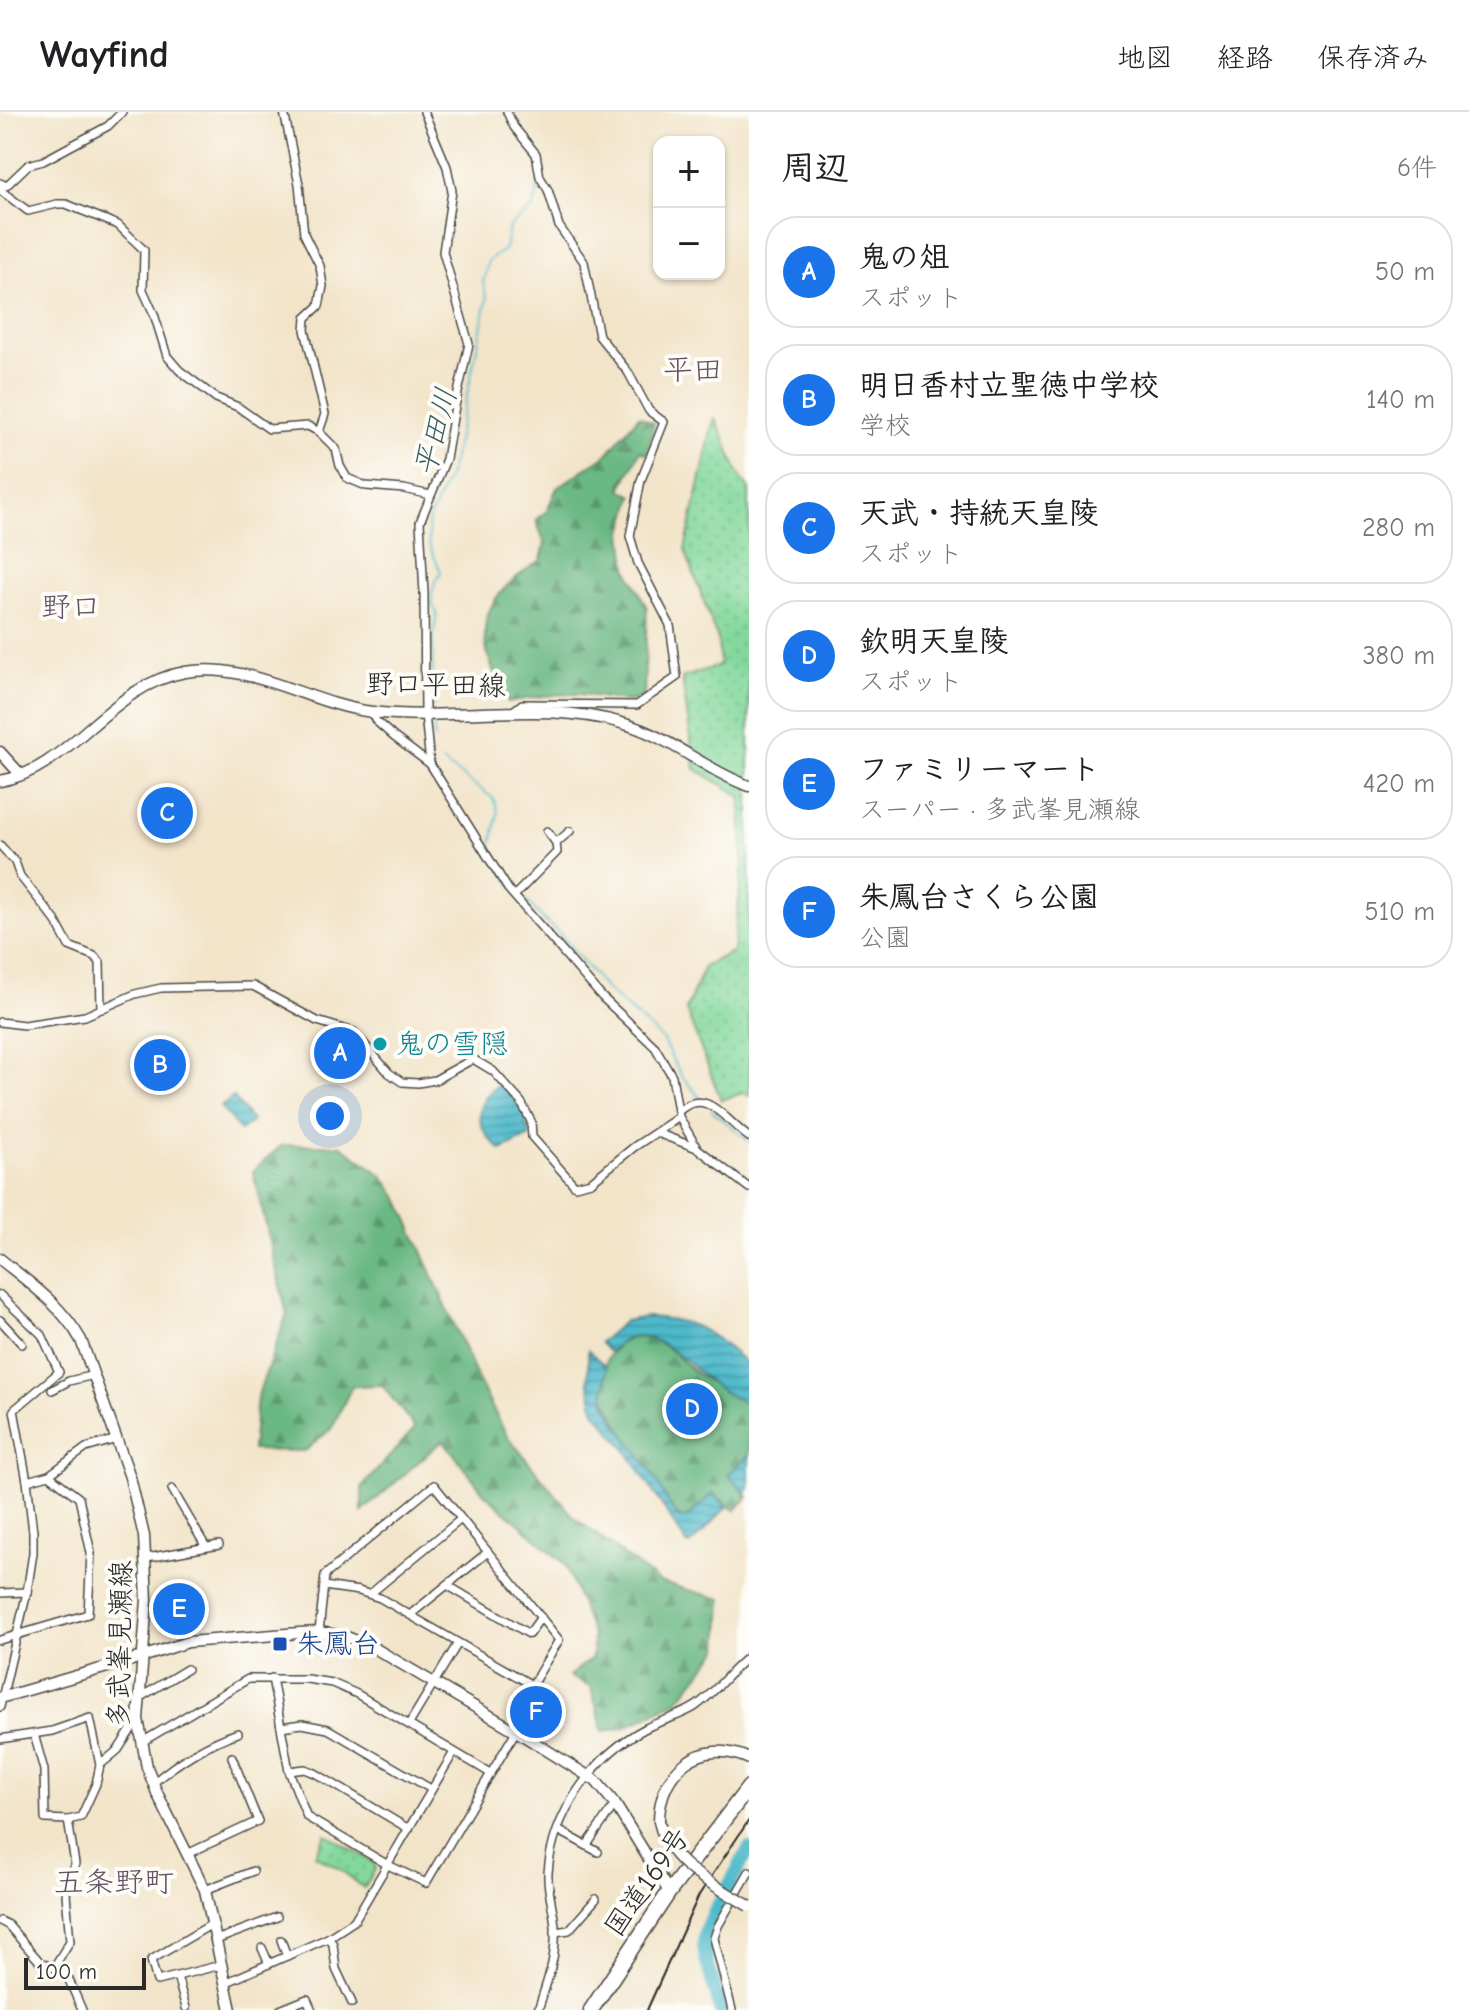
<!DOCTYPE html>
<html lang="ja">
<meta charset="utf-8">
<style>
body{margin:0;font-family:"Comic Neue","Klee One",sans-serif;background:#f6f6f6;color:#202124}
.controls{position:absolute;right:24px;top:24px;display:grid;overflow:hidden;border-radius:16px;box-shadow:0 2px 6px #0004}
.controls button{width:72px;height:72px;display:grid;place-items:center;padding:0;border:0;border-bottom:2px solid #e0e0e0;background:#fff;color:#202124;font:40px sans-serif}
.scale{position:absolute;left:24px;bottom:20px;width:122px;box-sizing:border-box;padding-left:8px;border:4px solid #2b2b2b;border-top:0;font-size:22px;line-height:28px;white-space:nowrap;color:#2b2b2b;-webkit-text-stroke:6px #fdfcf7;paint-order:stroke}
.you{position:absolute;left:330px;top:1004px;width:28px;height:28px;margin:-20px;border:6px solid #fff;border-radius:50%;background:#1a73e8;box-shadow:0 0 0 12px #1a73e833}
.badge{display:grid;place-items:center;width:52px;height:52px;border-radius:50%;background:#1a73e8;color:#fff;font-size:26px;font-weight:700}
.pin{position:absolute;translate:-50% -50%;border:4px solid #fff;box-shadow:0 2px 8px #0006}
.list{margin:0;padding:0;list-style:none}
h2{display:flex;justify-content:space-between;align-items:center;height:104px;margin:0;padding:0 32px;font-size:34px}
h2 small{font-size:26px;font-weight:400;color:#757577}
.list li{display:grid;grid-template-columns:52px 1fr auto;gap:24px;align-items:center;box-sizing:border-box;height:112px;margin:0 16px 16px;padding:0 16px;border:2px solid #e0e0e0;border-radius:32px}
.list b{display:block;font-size:30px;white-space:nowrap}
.list p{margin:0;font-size:26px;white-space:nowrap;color:#757577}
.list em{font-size:26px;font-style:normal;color:#757577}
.map{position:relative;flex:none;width:749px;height:1898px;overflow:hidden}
header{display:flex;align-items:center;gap:48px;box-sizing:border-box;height:112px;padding:0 40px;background:#fff;border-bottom:2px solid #e0e0e0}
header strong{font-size:38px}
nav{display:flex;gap:44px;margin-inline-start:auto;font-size:28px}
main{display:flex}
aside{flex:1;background:#fff}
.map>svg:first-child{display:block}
.forest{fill:url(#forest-firs);stroke:#4a7257;stroke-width:2}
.park{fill:url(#park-dots);stroke:#578263;stroke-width:2}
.water{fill:url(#water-rules);stroke:#3c727b;stroke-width:2}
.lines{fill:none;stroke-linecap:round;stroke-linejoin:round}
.stream{stroke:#4eb9cb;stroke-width:2}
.river{stroke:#4eb9cb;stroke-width:14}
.street-casing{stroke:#494743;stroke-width:10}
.secondary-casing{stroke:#494743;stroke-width:13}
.highway-casing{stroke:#494743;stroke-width:17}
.street{stroke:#fff;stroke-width:7}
.secondary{stroke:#fff;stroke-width:10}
.highway{stroke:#fff;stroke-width:14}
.rail{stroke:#2b2b2b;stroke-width:2}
.secondary-bridge-casing{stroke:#494743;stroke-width:13;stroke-linecap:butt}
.secondary-bridge{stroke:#fff;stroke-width:10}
.culture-dot{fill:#0f9aa8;stroke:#fdfcf7;stroke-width:3}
.transit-dot{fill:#1a4fb4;stroke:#fdfcf7;stroke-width:3}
.labels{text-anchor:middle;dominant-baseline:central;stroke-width:8;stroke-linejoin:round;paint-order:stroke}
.street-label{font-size:28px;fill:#2b2b2b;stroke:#fdfcf7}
.culture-label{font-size:28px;fill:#0d838f;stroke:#fdfcf7;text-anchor:start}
.transit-label{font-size:28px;fill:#164399;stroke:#fdfcf7;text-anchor:start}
.neighbourhood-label{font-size:30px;fill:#615264;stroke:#fdfcf7}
.water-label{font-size:30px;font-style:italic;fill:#375d63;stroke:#fdfcf7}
</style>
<header>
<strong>Wayfind</strong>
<nav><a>地図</a><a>経路</a><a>保存済み</a></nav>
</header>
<main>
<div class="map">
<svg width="749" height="1898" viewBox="0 0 749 1898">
<defs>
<pattern id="forest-firs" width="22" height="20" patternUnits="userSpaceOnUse" patternTransform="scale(2)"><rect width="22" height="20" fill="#6ab883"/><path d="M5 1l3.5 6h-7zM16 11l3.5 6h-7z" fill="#57966b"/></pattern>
<pattern id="park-dots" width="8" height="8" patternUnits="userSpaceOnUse" patternTransform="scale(2)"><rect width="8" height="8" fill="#83d89b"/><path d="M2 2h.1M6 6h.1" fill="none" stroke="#71ba86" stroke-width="1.8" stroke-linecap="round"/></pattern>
<pattern id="water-rules" width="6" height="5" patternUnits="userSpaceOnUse" patternTransform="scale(2)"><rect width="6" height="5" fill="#4eb9cb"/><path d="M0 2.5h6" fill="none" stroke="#4197a5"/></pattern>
</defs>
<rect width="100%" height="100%" fill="#fdfcf7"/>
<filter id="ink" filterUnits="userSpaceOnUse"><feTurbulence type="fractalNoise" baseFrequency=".0125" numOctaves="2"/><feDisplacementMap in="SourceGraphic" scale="16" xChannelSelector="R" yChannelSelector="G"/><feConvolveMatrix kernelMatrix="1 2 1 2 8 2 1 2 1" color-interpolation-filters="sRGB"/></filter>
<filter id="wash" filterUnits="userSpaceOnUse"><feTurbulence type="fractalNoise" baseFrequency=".006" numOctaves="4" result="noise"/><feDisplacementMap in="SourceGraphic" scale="32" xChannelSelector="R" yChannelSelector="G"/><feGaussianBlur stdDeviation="1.8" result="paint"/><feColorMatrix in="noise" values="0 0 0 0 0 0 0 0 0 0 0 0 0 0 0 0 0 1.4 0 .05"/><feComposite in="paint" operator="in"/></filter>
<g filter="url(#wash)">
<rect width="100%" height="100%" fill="#f2e4c9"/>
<g class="forest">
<path d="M 639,304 L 654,311 L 647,342 L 640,339 L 621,377 L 633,384 L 623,420 L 627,456 L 647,496 L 644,585 C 624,595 599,582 577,582 C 553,582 531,585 508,591 C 473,523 473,491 541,448 L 545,432 L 536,408 L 547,399 L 557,376 L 606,343 Z"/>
<polygon points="282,1033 340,1033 382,1063 400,1089 479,1270 507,1324 574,1405 659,1470 722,1487 719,1537 678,1589 623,1616 603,1619 591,1575 569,1564 592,1546 593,1524 565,1452 484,1381 443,1328 362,1400 362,1375 415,1316 382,1273 352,1274 332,1316 305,1339 252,1338 257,1286 287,1202 253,1059"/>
<path d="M 636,1224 C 677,1231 676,1251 705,1267 C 719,1275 734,1285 749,1293 L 749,1343 L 729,1363 L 748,1385 L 735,1399 L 713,1381 L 688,1405 L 680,1407 L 666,1391 L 650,1357 L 628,1329 L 604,1284 L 606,1248 L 618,1232 Z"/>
</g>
<g class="park">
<path d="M 714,306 C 729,328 731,356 749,377 L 749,984 L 743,981 L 721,988 L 686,898 L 704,855 L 733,839 L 743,751 L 741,684 L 695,657 L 682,566 L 720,553 L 718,528 L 685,438 Z"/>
<polygon points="532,1579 557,1594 541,1621 516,1606"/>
<polygon points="326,1722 373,1750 376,1756 364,1776 340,1757 315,1743"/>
</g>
<g class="water">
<path d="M 501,971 L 524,1000 L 530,1024 L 501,1038 C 475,1016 470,992 501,971 Z"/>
<polygon points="233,985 252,1009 240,1019 221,995"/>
<path d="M 646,1205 C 701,1208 708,1220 749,1253 L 749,1293 C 740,1288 729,1284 721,1278 C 699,1263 665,1223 636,1224 C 625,1225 617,1234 609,1240 L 600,1230 L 625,1209 Z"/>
<path d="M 588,1238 L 606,1255 C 607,1267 601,1280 606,1292 C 617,1316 636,1337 651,1359 C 662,1375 667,1392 679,1407 L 688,1405 L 713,1381 L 727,1395 L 690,1433 L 687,1432 L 627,1339 L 595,1299 L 588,1267 Z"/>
<polygon points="749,1343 749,1377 746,1381 728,1363"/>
</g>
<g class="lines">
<g class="stream">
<path d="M 433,594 L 433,526 L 437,501 C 427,487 433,474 441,460 L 429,433 L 428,410 L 451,358 L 487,188 L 483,171 L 488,149 L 505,137 L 509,115 L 534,95 L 539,72"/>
<polyline points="433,609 435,627"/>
<polyline points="442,650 493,686 498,700 490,741 510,771 547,811 561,823 605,876 662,927 680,962 701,987"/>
<polyline points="711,998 749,1029"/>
</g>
<path class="river" d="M 720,1898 C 716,1869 697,1842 707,1814 L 749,1737"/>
</g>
</g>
<g filter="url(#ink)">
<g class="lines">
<defs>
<g id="street">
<polyline points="284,0 299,72 304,122 320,154 323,174 319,194 306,206 305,218 325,302 319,320"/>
<polyline points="424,0 447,55 452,79 443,140 469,232 455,294 446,347 420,410 424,481 425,602 430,652"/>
<polyline points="507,0 514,15 536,42 540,65 548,78 559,114 584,150 599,224 628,260 649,299 664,310 641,368 630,424 638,451 670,513 677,565 637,593 522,592 513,599"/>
<polyline points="0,71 6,74 28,53 43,49 108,14 122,0"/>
<polyline points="0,78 28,99 57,92 66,92 118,113 144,138 143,178 154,202 167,244 179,258 216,286 238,295 269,317 308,314 319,320 336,337 340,354 347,366 366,374 404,377 430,383"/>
<polyline points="371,600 376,609 394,625 430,652 508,777 602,885 655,935 672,964 679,1005 697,1036 749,1076"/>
<polyline points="556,731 570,719"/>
<polyline points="0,733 15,750 20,764 55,808 69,834 94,844 100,850 101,897"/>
<polyline points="515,783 557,740 556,731 547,719"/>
<polyline points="0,910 24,913 85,904 135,882 161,876 253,874 317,909 354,920 389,961 402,970 418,971 435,968 473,947 493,959 521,990 531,1009 532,1025 575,1074 591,1070 634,1035 679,1005"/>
<path d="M 679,999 C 707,974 725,1009 749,1025"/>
<polyline points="657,1021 697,1036"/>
<polyline points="0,1183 42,1223 59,1260 14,1298 27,1369 33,1420 33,1441 27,1480 0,1595"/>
<polyline points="0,1208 22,1232"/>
<polyline points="52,1278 69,1269 94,1263"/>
<polyline points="27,1369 49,1363 86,1336 117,1327"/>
<polyline points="172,1377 206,1435"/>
<polyline points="147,1446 219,1433"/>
<polyline points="447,1473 529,1522 541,1505"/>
<polyline points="0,1481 27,1480"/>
<polyline points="370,1482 461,1407"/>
<polyline points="411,1502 488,1440"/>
<polyline points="319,1520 325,1463 434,1373 559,1528 532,1573 380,1486 359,1479 324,1474"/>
<polyline points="0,1528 88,1502 91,1441 79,1386 49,1363"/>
<polyline points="272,1566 289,1659 307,1705 388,1753 426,1771 516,1619"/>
<polyline points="139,1586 187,1557"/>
<polyline points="409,1612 458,1531"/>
<polyline points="281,1615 302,1612 328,1617 431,1677"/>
<polyline points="34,1622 44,1658 45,1707 68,1708 81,1705 96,1672 100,1653"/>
<polyline points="0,1627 52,1619 90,1606 100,1653 118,1638 138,1607"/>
<polyline points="142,1630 248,1567 307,1567 332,1571 357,1582 490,1661"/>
<polyline points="289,1659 305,1657 315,1661 409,1717"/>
<path d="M 153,1671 C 179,1649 205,1632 238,1621"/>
<polyline points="558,1718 598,1740"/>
<polyline points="587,1733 615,1692"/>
<polyline points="187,1742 258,1709 232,1645"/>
<polyline points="205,1778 253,1759"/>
<polyline points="0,1809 8,1813 40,1850 66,1861 82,1898"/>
<polyline points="212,1812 151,1848 157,1869 221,1853"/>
<polyline points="555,1820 569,1818 596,1787"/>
<polyline points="328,1826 333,1832 336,1857 352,1891"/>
<polyline points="216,1828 277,1805"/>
<polyline points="281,1828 287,1844"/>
<polyline points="262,1836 269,1852"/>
<polyline points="54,1855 70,1829 66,1782 75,1752 68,1708"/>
<polyline points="177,1864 186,1896"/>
<polyline points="225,1871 328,1826 354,1809 454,1640"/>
<polyline points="280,1898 307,1887 312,1898"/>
<path d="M 538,1898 C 547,1870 557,1845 555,1815 C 554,1797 547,1780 548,1761 C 552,1702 594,1643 646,1616 C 662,1608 681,1604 696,1594 C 716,1580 730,1559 749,1544"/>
<polyline points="732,1898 714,1826 718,1814 749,1760"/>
</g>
<g id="secondary">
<polyline points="0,640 21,663"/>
<path d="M 0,669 C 70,658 109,573 185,560 C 251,549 308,592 372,600 C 456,610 542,587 625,612 C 670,625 705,658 749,674"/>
<path d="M 0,1147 C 31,1172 61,1193 81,1228 L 130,1365 L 144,1424 L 147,1488 L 138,1607 L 147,1655 L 157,1681 L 205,1778 L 231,1898"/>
<polyline points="0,1586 142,1545 188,1530 299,1521 319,1520 347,1525 376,1537 516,1619 596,1669 615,1692 669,1780"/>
<path d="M 659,1709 C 659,1659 701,1624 749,1647"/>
</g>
<polyline id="highway" points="591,1898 669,1780 749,1675"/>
</defs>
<use href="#street" class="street-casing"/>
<use href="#secondary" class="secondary-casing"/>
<use href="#highway" class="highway-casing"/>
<use href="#street" class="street"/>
<use href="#secondary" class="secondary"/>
<use href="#highway" class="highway"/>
<polyline class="rail" points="647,1898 699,1783 749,1708"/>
<defs>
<path id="secondary-bridge" d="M 659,1709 C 668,1754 714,1772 749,1794"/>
</defs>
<use href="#secondary-bridge" class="secondary-bridge-casing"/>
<use href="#secondary-bridge" class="secondary-bridge"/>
</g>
</g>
<circle class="culture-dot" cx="380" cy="932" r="8"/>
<rect class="transit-dot" x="272" y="1524" width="16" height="16" rx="4"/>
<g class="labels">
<g class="street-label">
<text transform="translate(436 573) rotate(1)">野口平田線</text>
<text transform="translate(120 1532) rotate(-89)">多武峯見瀬線</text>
<text transform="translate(647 1770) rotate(-55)">国道169号</text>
</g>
<g class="culture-label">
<text x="396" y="932">鬼の雪隠</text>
</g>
<g class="transit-label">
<text x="296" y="1532">朱鳳台</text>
</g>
<g class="neighbourhood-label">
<text x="693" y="258">平田</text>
<text x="71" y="495">野口</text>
<text x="114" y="1770">五条野町</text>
</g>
<g class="water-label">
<text transform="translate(436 320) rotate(-75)">平田川</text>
</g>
</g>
</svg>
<div class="controls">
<button>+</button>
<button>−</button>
</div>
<div class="scale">100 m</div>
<div class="you"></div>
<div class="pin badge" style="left:340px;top:941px">A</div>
<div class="pin badge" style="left:160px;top:953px">B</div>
<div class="pin badge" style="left:167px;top:701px">C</div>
<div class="pin badge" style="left:692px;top:1297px">D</div>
<div class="pin badge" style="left:179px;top:1497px">E</div>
<div class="pin badge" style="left:536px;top:1600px">F</div>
</div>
<aside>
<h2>周辺<small>6件</small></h2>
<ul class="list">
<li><span class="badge">A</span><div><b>鬼の俎</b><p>スポット</p></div><em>50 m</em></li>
<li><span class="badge">B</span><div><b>明日香村立聖徳中学校</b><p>学校</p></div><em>140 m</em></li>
<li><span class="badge">C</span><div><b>天武・持統天皇陵</b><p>スポット</p></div><em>280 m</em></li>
<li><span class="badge">D</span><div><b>欽明天皇陵</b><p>スポット</p></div><em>380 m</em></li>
<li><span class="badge">E</span><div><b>ファミリーマート</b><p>スーパー · 多武峯見瀬線</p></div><em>420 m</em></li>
<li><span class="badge">F</span><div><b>朱鳳台さくら公園</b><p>公園</p></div><em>510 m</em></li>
</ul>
</aside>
</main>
